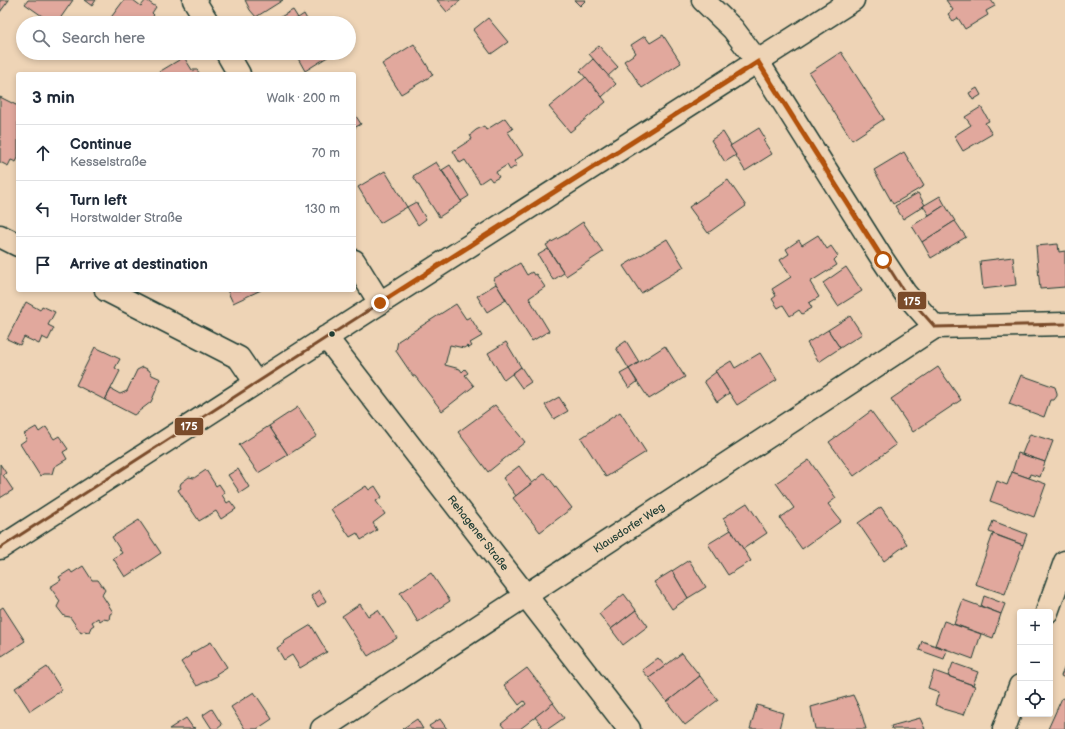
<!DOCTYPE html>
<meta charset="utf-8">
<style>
body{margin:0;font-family:"Balsamiq Sans",sans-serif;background:#f6f6f7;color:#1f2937}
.controls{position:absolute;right:12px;bottom:12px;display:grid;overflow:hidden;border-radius:4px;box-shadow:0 2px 6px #0003}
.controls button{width:36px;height:36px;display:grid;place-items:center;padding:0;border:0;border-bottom:1px solid #e0e1e3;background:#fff;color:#1f2937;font:20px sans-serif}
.stop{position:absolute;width:12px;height:12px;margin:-9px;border:3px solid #b45309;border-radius:50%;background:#fff}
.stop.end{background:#b45309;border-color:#fff;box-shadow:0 1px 4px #0008}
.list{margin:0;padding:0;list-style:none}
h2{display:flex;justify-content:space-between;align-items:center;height:52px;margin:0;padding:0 16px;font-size:17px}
h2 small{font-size:13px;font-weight:400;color:#747a83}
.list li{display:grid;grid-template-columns:26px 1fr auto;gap:12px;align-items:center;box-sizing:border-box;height:56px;padding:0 16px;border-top:1px solid #e0e1e3}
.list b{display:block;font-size:15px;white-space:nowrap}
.list p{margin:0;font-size:13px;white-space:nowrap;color:#747a83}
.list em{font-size:13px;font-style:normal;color:#747a83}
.icon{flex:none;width:22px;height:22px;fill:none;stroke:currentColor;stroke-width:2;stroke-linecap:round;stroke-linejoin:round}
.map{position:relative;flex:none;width:1065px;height:729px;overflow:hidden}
.search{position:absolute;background:#fff;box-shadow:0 2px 6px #0003;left:16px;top:16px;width:340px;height:44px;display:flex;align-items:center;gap:10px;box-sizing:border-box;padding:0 14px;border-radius:22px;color:#747a83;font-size:15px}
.panel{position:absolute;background:#fff;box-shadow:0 2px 6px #0003;left:16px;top:72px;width:340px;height:220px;border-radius:4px}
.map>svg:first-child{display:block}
.building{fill:#e1a89d;stroke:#1f3d34}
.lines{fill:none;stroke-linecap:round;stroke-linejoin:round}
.minor-casing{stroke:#1f3d34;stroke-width:25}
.minor{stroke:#eed4b6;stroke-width:22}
.bus-1-casing{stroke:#eed4b6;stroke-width:6}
.bus-1{stroke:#7a4b2a;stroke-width:3}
.route{stroke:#b45309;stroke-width:5}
.bus-dot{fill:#1f3d34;stroke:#eed4b6;stroke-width:1.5}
.labels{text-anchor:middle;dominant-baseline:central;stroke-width:3;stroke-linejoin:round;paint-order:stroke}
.street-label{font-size:11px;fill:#1f3d34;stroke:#eed4b6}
.line-badge{stroke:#eed4b6;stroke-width:1.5}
.badge-label{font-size:11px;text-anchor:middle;font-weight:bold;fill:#fff}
</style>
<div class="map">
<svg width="1065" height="729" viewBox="0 0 1065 729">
<rect width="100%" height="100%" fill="#eed4b6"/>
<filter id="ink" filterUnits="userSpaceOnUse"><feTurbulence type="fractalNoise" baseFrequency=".025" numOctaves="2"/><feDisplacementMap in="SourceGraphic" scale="8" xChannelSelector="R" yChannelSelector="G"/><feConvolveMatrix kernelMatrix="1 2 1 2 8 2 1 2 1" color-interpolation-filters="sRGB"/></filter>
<g filter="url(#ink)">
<g class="building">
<polygon points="0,0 9,0 0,12"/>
<polygon points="28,0 73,0 57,23 52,23 25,4"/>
<polygon points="84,0 96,0 92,6"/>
<polygon points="124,0 133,0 141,6 146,0 156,7 152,13 154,15 148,23 112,23 109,20"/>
<polygon points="245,0 283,0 256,17 250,10"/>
<polygon points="437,0 461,0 447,12"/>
<polygon points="574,0 586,0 580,6"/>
<polygon points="946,0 991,0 995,6 986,11 988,15 965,29 958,18 953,21 948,14 953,10"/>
<polygon points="293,10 298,18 289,23 277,23 275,20"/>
<polygon points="304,14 309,23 289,23 298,18"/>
<polygon points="488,18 508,42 491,54 473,30"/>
<polygon points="663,35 681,63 642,88 624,61 636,53 631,45 645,36 650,43"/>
<polygon points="414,44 433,75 401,94 382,64"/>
<polygon points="599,46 618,67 608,76 589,54"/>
<polygon points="841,52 884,119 852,140 809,73"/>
<polygon points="295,53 334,53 305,71"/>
<polygon points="184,57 192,70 197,70 200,74 159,74 159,72"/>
<polygon points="593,59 616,84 602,97 580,71"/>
<polygon points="586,77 606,102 570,132 549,107"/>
<polygon points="977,88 981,95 973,100 969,93"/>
<polygon points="0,97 18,106 18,158 16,162 11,160 8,166 0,162"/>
<polygon points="981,107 989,121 985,123 992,134 963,151 954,136 971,125 965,117"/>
<polygon points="354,113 361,124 354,128"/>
<polygon points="505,118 513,129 508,132 523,155 514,161 517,165 510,170 507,165 496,172 499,177 492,181 489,177 480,183 465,160 460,163 453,151 472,139 470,135 476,130 484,126 486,130"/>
<polygon points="759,128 765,138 763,140 772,154 745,171 730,146"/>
<polygon points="723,132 731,145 730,146 736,155 725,162 711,140"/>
<polygon points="904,152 924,186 893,204 874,170"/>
<polygon points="436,162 462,202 439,217 413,176"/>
<polygon points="450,165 469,196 461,201 442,170"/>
<polygon points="385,171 407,207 380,223 358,187"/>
<polygon points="728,180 746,206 708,233 689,207"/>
<polygon points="918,193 925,205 903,219 895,206"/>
<polygon points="940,196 945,205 929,215 923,206"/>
<polygon points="416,202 426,219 418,225 407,207"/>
<polygon points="945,205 955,221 922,242 912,226"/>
<polygon points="955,221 966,237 931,258 922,242"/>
<polygon points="583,222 603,252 566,276 546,245 568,233 568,232"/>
<polygon points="818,235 827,249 831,246 838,256 834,260 837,265 810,282 819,297 809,303 812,308 802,314 799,310 790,316 783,305 778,308 772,299 776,296 772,289 791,277 780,260 789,254 786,249 799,240 802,245"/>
<polygon points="667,239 684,267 641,293 623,266"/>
<polygon points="1058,244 1059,252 1065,251 1065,287 1040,289 1036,246"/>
<polygon points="548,249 564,273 553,280 538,255"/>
<polygon points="1013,257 1016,285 983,289 980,261"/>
<polygon points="520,263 527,275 532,272 534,275 536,274 545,287 529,298 549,331 532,341 493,279"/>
<polygon points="846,267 862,291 838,306 823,283"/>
<polygon points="496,284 506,300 487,312 477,296"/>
<polygon points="227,290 261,290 233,303"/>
<polygon points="26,302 40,310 42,306 55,312 48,325 54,328 48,340 42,337 39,344 24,337 20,345 7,339"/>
<polygon points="456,304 466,319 470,317 482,336 470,343 472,346 469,348 467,346 464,348 450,345 445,365 460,369 462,372 465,369 468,373 465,375 474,386 442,411 415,376 413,376 396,351 398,341"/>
<polygon points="850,316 862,334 840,348 828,330"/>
<polygon points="828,330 840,348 819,362 807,343"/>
<polygon points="626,341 639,362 629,369 616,348"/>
<polygon points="506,342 521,367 504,380 488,353"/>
<polygon points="665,346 685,377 649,399 629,369"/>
<polygon points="95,347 120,359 115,368 120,371 105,400 76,385"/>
<polygon points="760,353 777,380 737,405 715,371 731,361 735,368"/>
<polygon points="143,367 149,370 152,375 161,379 151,402 134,415 105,400 111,389 120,394 127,391 137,370"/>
<polygon points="521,367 531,382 522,388 512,374"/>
<polygon points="938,367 961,400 913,432 891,399"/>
<polygon points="629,369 637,382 629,388 620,374"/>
<polygon points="716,372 729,393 717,402 704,381"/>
<polygon points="1021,375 1055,387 1057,393 1057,396 1054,400 1050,400 1044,417 1009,404"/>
<polygon points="559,397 568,411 554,419 545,405"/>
<polygon points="495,405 525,442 488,472 458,432"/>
<polygon points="298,407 317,436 288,455 269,426"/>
<polygon points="871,411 896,445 854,476 829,442"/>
<polygon points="620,412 646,452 606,477 581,438"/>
<polygon points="269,426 288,455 258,473 239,445"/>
<polygon points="36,427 39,432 46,427 54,439 59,436 68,449 63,452 67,459 54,467 52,474 43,474 40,476 20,444 27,439 24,434"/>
<polygon points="1030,434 1053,441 1045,462 1022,454"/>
<polygon points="1018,453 1045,462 1040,477 1030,474 1029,478 1012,472"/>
<polygon points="809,460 836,498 828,504 841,521 802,549 780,518 794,508 776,483"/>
<polygon points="0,464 6,473 3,475 13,490 0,498"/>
<polygon points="519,466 532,483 516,496 503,478"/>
<polygon points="238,469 249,487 240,493 228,475"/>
<polygon points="206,470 216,486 219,484 225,493 222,495 227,503 230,501 236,509 221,519 216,511 199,521 178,490 181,488 180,486 181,483 189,477 194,478"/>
<polygon points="1012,472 1046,484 1034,517 990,501 997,481 1007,485"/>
<polygon points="545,473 572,508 540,532 513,498"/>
<polygon points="366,486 369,490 375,486 382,497 376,501 385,514 373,523 377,530 361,540 357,533 350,537 331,509"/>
<polygon points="747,503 767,533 743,549 723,518"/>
<polygon points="881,507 907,544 884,561 858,523"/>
<polygon points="139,520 161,553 125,577 113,558 122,553 112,537"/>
<polygon points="993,521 1027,534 1023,545 989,532"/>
<polygon points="731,530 751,561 728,575 708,544"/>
<polygon points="993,534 1023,545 1005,594 975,584"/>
<polygon points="689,560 706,587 688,598 672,571"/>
<polygon points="83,566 92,580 98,580 105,590 102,595 113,612 110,614 109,620 103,619 100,621 98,618 92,622 94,625 91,627 89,632 84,631 81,633 70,617 64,616 57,607 60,601 50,587 61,580 59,577 70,570 72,573"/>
<polygon points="672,571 688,598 672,609 654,582"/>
<polygon points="431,573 450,601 418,622 400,593"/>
<polygon points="319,590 326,601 318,607 311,596"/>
<polygon points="624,594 636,610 611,629 599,614"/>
<polygon points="984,596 1005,604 1001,614 981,606"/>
<polygon points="963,600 1001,614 993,638 954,624"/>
<polygon points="360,604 368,616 378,610 397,638 368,656 342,616"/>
<polygon points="3,607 25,641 2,656 0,652 0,609"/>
<polygon points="636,610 648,626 623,645 611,629"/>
<polygon points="944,621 981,634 973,659 935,645"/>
<polygon points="311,625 327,652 300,668 292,655 284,660 277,648 284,643 283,642"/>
<polygon points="922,641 947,650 944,659 919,650"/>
<polygon points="211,642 227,667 216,674 217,676 197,686 181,662 191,655 190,654"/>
<polygon points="682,653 700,676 667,702 649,678"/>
<polygon points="658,658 665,666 649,678 642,670"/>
<polygon points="953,663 978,672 973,685 948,676"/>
<polygon points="1065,666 1065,678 1061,676"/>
<polygon points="47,667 62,690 30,711 15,688"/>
<polygon points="527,668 554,703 520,729 505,729 501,724 526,704 524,701 519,705 504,685"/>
<polygon points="934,671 975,686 964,715 943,709 943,708 935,705 939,692 928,688"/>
<polygon points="700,676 718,700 685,725 667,702"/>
<polygon points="254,692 272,719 257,729 245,729 231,707"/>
<polygon points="853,695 861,712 866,729 815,729 811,707"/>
<polygon points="1062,698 1065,699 1065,729 1048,729"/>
<polygon points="553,703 564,718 548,729 544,729 535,717"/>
<polygon points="757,705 783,713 779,729 750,729"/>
<polygon points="212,709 222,725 217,729 212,729 203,715"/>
<polygon points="186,718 193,728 194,727 195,729 169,729"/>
<polygon points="920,718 925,729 892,729 891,726"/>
<polygon points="417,719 423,729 402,729"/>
<polygon points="440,719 447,729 431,729 429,726"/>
</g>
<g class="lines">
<defs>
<g id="minor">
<polyline points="194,0 208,23"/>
<polyline points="703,0 733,29 758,62 883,260 905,293 935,327 1065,324"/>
<polyline points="227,53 239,74"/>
<polyline points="0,236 18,245"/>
<polyline points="354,261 380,303"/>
<polyline points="106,290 239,358 256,383"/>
<polyline points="326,337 629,729"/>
<polyline points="0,548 380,303 853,0"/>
<polyline points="1047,612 1065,562"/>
<polyline points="322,729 935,327"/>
<polyline points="1004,729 1020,686"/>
</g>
</defs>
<use href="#minor" class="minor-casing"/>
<use href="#minor" class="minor"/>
<defs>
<polyline id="bus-1" points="0,548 380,303 758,62 905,293 935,327 1065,324"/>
</defs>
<use href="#bus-1" class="bus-1-casing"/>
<use href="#bus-1" class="bus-1"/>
</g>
</g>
<g class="lines" filter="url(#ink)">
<polyline class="route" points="380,303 758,62 883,260"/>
</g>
<circle class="bus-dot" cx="332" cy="334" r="3.5"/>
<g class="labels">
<g class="street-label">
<text transform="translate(629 528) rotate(-33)">Klausdorfer Weg</text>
<text transform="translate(478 533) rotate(52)">Rehagener Straße</text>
</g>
</g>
<g class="line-badge">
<rect x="897" y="291" width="30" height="19" rx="4" fill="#7a4b2a"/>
<rect x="174" y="417" width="30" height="19" rx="4" fill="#7a4b2a"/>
</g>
<g class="badge-label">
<text x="912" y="305">175</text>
<text x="189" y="430">175</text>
</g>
</svg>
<div class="controls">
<button>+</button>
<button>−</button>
<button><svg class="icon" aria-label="locate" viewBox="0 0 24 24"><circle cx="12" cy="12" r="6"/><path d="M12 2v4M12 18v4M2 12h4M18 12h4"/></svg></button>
</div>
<div class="stop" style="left:883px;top:260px"></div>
<div class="stop end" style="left:380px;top:303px"></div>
<div class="search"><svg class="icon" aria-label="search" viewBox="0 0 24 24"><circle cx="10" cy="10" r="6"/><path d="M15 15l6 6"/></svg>Search here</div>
<section class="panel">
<h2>3 min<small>Walk · 200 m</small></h2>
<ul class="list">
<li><svg class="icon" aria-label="ahead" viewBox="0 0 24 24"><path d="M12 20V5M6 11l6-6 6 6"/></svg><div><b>Continue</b><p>Kesselstraße</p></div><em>70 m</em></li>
<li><svg class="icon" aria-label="left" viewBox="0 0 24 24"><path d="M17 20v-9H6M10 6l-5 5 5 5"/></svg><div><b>Turn left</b><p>Horstwalder Straße</p></div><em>130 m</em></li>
<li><svg class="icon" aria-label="arrive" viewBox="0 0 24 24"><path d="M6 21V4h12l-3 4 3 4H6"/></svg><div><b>Arrive at destination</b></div></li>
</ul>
</section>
</div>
